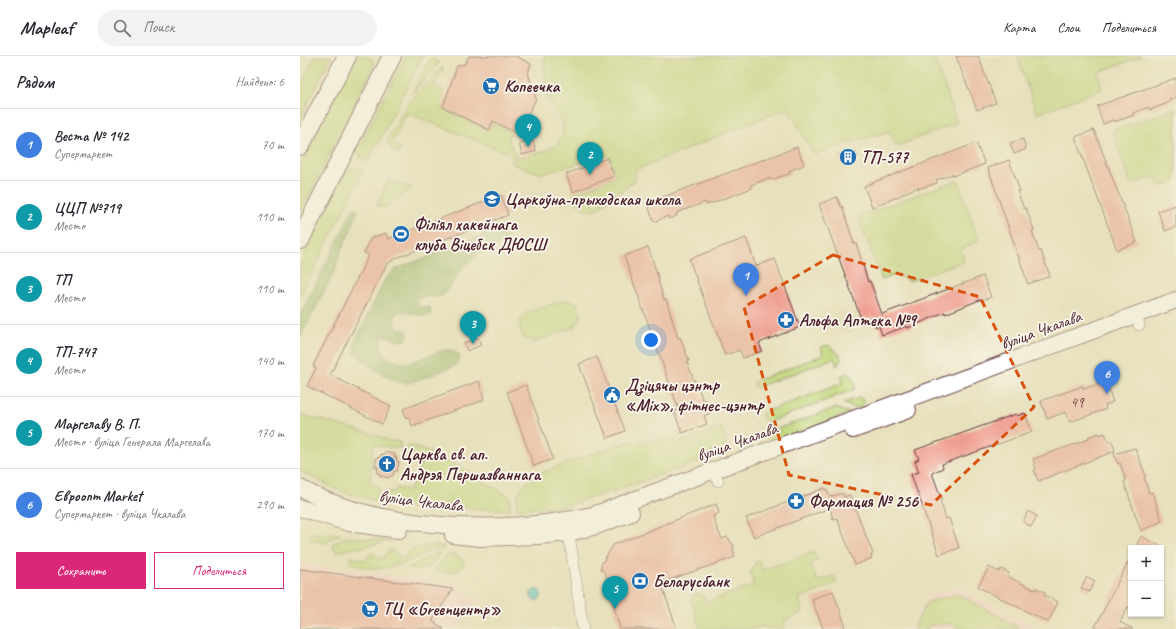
<!DOCTYPE html>
<html lang="ru">
<meta charset="utf-8">
<style>
body{margin:0;font-family:Caveat,sans-serif;background:#f2f2f3;color:#2b2b33}
.controls{position:absolute;right:12px;bottom:12px;display:grid;overflow:hidden;border-radius:0px;box-shadow:0 1px 3px #0004}
.controls button{width:36px;height:36px;display:grid;place-items:center;padding:0;border:0;border-bottom:1px solid #e1e1e2;background:#fff;color:#2b2b33;font:20px sans-serif}
.you{position:absolute;left:351px;top:284px;width:14px;height:14px;margin:-10px;border:3px solid #fff;border-radius:50%;background:#1a73e8;box-shadow:0 0 0 6px #1a73e833}
.badge{display:grid;place-items:center;width:26px;height:26px;border-radius:50%;background:#db2777;color:#fff;font-size:13px;font-weight:700}
.pin{position:absolute;translate:-50% -33px;filter:drop-shadow(0 1px 2px #0008)}
.pin::after{content:'';position:absolute;top:21px;width:14px;height:12px;background:inherit;clip-path:polygon(0 0,100% 0,50% 100%)}
.list{margin:0;padding:0;list-style:none}
h2{display:flex;justify-content:space-between;align-items:center;height:52px;margin:0;padding:0 16px;font-size:17px}
h2 small{font-size:13px;font-weight:400;color:#7c7c81}
.list li{display:grid;grid-template-columns:26px 1fr auto;gap:12px;align-items:center;box-sizing:border-box;height:72px;padding:0 16px;border-top:1px solid #e1e1e2}
.list b{display:block;font-size:15px;white-space:nowrap}
.list p{margin:0;font-size:13px;white-space:nowrap;color:#7c7c81}
.list em{font-size:13px;font-style:normal;color:#7c7c81}
.actions{display:flex;gap:8px;padding:12px 16px}
.actions a{flex:1;padding:9px 0;border:1px solid #db2777;border-radius:0px;text-align:center;font-size:14px;color:#db2777}
.actions .main{background:#db2777;color:#fff}
.icon{flex:none;width:22px;height:22px;fill:none;stroke:currentColor;stroke-width:2;stroke-linecap:round;stroke-linejoin:round}
.map{position:relative;flex:none;width:876px;height:573px;overflow:hidden}
header{display:flex;align-items:center;gap:24px;box-sizing:border-box;height:56px;padding:0 20px;background:#fff;border-bottom:1px solid #e1e1e2}
header strong{font-size:19px}
nav{display:flex;gap:22px;margin-inline-start:auto;font-size:14px}
.search{width:280px;height:36px;background:#f2f2f3;display:flex;align-items:center;gap:10px;box-sizing:border-box;padding:0 14px;border-radius:22px;color:#7c7c81;font-size:15px}
main{display:flex}
aside{flex:1;background:#fff}
.map>svg:first-child{display:block}
.built{fill:#f7d0ce}
.green{fill:#bfd67a;stroke:#847a52}
.forest{fill:#97b76a;stroke:#706b4a}
.water{fill:#4bbac1;stroke:#4a6c76}
.building{fill:#ef9f91}
.lines{fill:none;stroke-linecap:round;stroke-linejoin:round}
.minor-casing{stroke:#623c41;stroke-width:12}
.secondary-casing{stroke:#623c41;stroke-width:18}
.primary-casing{stroke:#623c41;stroke-width:20}
.minor{stroke:#fff;stroke-width:11}
.secondary{stroke:#fff;stroke-width:16}
.primary{stroke:#fff;stroke-width:18}
.marked{fill:none;stroke:#d8530f;stroke-width:3;stroke-dasharray:8 5;stroke-linejoin:round}
.labels{text-anchor:middle;dominant-baseline:central;stroke-width:3.5;stroke-linejoin:round;paint-order:stroke}
.number-label{font-size:15px;fill:#733f44}
.poi-label{font-size:17px;font-weight:bold;fill:#4a1f2b;stroke:#fbf7ec;text-anchor:start}
.street-label{font-size:17px;fill:#4a1f2b;stroke:#fbf7ec}
</style>
<header>
<strong>Mapleaf</strong>
<div class="search"><svg class="icon" aria-label="search" viewBox="0 0 24 24"><circle cx="10" cy="10" r="6"/><path d="M15 15l6 6"/></svg>Поиск</div>
<nav><a>Карта</a><a>Слои</a><a>Поделиться</a></nav>
</header>
<main>
<aside>
<h2>Рядом<small>Найдено: 6</small></h2>
<ul class="list">
<li><span class="badge" style="background:#3f7fe0">1</span><div><b>Веста № 142</b><p>Супермаркет</p></div><em>70 m</em></li>
<li><span class="badge" style="background:#0f9aa8">2</span><div><b>ЦЦП №719</b><p>Место</p></div><em>110 m</em></li>
<li><span class="badge" style="background:#0f9aa8">3</span><div><b>ТП</b><p>Место</p></div><em>110 m</em></li>
<li><span class="badge" style="background:#0f9aa8">4</span><div><b>ТП-747</b><p>Место</p></div><em>140 m</em></li>
<li><span class="badge" style="background:#0f9aa8">5</span><div><b>Маргелаву В. П.</b><p>Место · вуліца Генерала Маргелава</p></div><em>170 m</em></li>
<li><span class="badge" style="background:#3f7fe0">6</span><div><b>Евроопт Market</b><p>Супермаркет · вуліца Чкалава</p></div><em>290 m</em></li>
</ul>
<div class="actions"><a class="main">Сохранить</a><a>Поделиться</a></div>
</aside>
<div class="map">
<svg width="876" height="573" viewBox="0 0 876 573">
<rect width="100%" height="100%" fill="#fbf7ec"/>
<filter id="ink" filterUnits="userSpaceOnUse"><feTurbulence type="fractalNoise" baseFrequency=".025" numOctaves="2"/><feDisplacementMap in="SourceGraphic" scale="8" xChannelSelector="R" yChannelSelector="G"/><feConvolveMatrix kernelMatrix="1 2 1 2 8 2 1 2 1" color-interpolation-filters="sRGB"/></filter>
<filter id="wash" filterUnits="userSpaceOnUse"><feTurbulence type="fractalNoise" baseFrequency=".012" numOctaves="4" result="noise"/><feDisplacementMap in="SourceGraphic" scale="16" xChannelSelector="R" yChannelSelector="G"/><feGaussianBlur stdDeviation="0.9" result="paint"/><feColorMatrix in="noise" values="0 0 0 0 0 0 0 0 0 0 0 0 0 0 0 0 0 1.4 0 .05"/><feComposite in="paint" operator="in"/></filter>
<g filter="url(#wash)">
<rect width="100%" height="100%" fill="#e7e0bc"/>
<g class="built">
<polygon points="0,504 9,509 156,528 178,544 159,573 0,573"/>
<polygon points="657,531 737,573 610,573 628,539"/>
</g>
<g class="green">
<polygon points="15,0 31,0 0,63 0,31"/>
<path d="M 58,0 C 68,0 71,0 75,8 L 0,157 L 0,110 L 54,3 Z"/>
<polygon points="106,0 123,0 68,106 61,101 57,94"/>
<polygon points="244,0 634,0 657,67 597,90 589,75 514,98 488,52 335,114 335,125 295,154 287,154 275,146 273,138 316,121 308,99 241,118 213,108 210,98 107,57 92,88 101,92 98,98 92,94 87,85 106,50 142,11 144,12 134,30 144,35 141,52 189,74 194,67 211,76 208,83 217,102 246,95 257,88 263,79 262,66 246,39"/>
<polygon points="717,0 843,0 798,16 802,33 737,58"/>
<polygon points="131,2 139,7 112,38"/>
<polygon points="876,53 876,125 860,131 856,121 831,128 812,74"/>
<polygon points="56,112 64,114 0,240 0,208 43,120 50,114"/>
<polygon points="88,124 113,132 83,152 77,150"/>
<polygon points="658,124 679,185 661,193 664,205 609,225 597,218 582,224 558,160"/>
<polygon points="264,244 277,247 281,260 276,270 235,286 222,281 219,267 226,257"/>
<polygon points="528,289 540,299 541,303 537,310 534,302 455,332 453,326 523,299 521,291"/>
<polygon points="547,317 550,318 555,327 555,333 469,366 463,363 461,358 465,356 543,327 541,320"/>
<path d="M 558,342 L 561,342 L 563,345 L 563,349 C 557,355 549,350 543,347 Z"/>
<polygon points="535,352 550,357 470,386 468,381 471,375"/>
<polygon points="0,358 79,380 89,385 99,385 101,392 73,389 70,425 80,432 76,445 42,436 0,415"/>
<path d="M 421,371 C 425,381 428,387 423,397 L 337,427 L 264,450 L 217,453 L 217,442 L 221,432 L 233,420 L 302,394 L 328,386 L 373,383 L 377,388 Z"/>
<polygon points="109,389 137,399 160,411 210,441 210,454 177,453 146,449 138,452 117,453 83,447 85,435 94,436 97,432 109,435 121,408 103,402"/>
<polygon points="12,477 41,478 24,487 10,484"/>
<polygon points="46,481 91,485 36,496 32,488"/>
<path d="M 125,490 L 145,490 L 143,493 C 129,494 124,498 111,504 C 91,513 69,516 50,506 L 51,501 L 65,504 L 70,498 L 72,497 L 78,502 L 82,503 L 89,494 L 92,494 L 96,499 L 100,501 L 104,501 L 111,493 Z"/>
<polygon points="514,496 517,504 511,508 517,525 534,520 537,526 519,535 499,542 503,556 484,565 485,573 466,573 464,570 457,573 400,573 391,544 394,538 401,538 407,546 454,529 450,518 455,507 459,505 463,514"/>
<path d="M 140,497 C 130,512 125,516 108,512 L 129,500 Z"/>
<path d="M 150,498 L 155,499 L 165,506 L 157,515 L 143,517 L 133,514 C 140,510 143,500 150,498 Z"/>
<polygon points="658,538 718,571 717,573 661,573 651,568 629,569 628,573 613,573 627,546"/>
</g>
<g class="forest">
<polygon points="54,152 58,154 51,174 40,196 35,215 0,282 0,259"/>
<path d="M 203,172 L 209,173 L 210,178 L 205,186 L 177,199 L 164,209 L 153,227 L 142,240 L 121,241 L 116,245 L 118,250 L 131,252 L 130,259 L 124,260 L 101,255 L 95,259 L 94,266 L 97,272 L 106,274 L 108,278 L 106,284 L 99,285 L 84,279 C 74,292 89,308 104,307 C 118,306 133,296 147,294 C 153,293 156,297 160,300 L 156,309 C 147,313 113,327 106,327 C 91,327 67,307 55,297 L 54,288 L 86,222 L 96,213 Z"/>
</g>
<circle class="water" cx="236" cy="539" r="5.5"/>
<g id="blocks">
<g class="building">
<polygon points="169,0 216,0 231,8 228,17 236,43 218,78 193,65 189,74 143,51 157,10 165,8"/>
<polygon points="656,0 678,0 696,47 677,54"/>
<polygon points="876,22 876,42 869,44 870,46 850,54 849,51 833,57 834,59 814,66 813,64 803,68 797,50"/>
<polygon points="794,74 837,186 817,194 775,81"/>
<polygon points="723,83 726,93 714,98 710,87"/>
<polygon points="233,84 236,95 222,99 219,87"/>
<polygon points="676,87 685,108 653,120 653,118 636,124 637,127 618,133 618,131 602,138 602,139 572,151 564,130"/>
<polygon points="291,89 297,106 307,102 314,120 273,136 266,118 288,110 282,93"/>
<polygon points="497,91 504,109 489,115 490,118 470,124 469,122 451,129 452,132 407,149 406,146 376,157 377,160 369,163 368,160 354,166 347,147"/>
<polygon points="555,95 558,102 542,108 539,100"/>
<polygon points="709,104 720,135 717,135 724,153 726,152 734,174 732,175 739,195 741,195 750,220 728,228 688,112"/>
<polygon points="201,139 208,159 96,202 87,208 30,319 91,350 82,368 7,330 16,312 13,310 69,199 64,197 71,182 86,177 88,183"/>
<polygon points="537,141 541,151 542,150 554,188 556,187 568,226 570,225 582,258 683,220 691,241 683,244 682,243 645,258 645,256 608,272 607,270 582,279 579,270 576,271 572,261 562,265 519,148"/>
<polygon points="876,149 876,171 865,175 858,155"/>
<polygon points="446,182 456,210 475,203 500,271 459,287 462,295 443,302 440,294 425,299 389,203"/>
<polygon points="348,191 359,224 358,224 364,244 366,243 378,282 380,281 389,305 387,306 394,325 395,324 403,345 406,344 410,357 404,360 407,368 382,377 374,355 379,354 324,200"/>
<polygon points="178,282 181,289 167,295 164,287"/>
<polygon points="297,301 325,375 307,382 279,308"/>
<polygon points="179,325 184,344 112,370 109,361 106,362 103,353"/>
<polygon points="806,325 813,346 805,349 806,353 770,366 766,356 747,363 741,345 783,330 784,333"/>
<polygon points="226,329 253,403 234,410 207,336"/>
<polygon points="725,357 732,376 642,408 643,412 632,417 642,444 640,444 646,463 649,462 659,492 639,499 611,418 619,416 615,405 619,403 615,394 716,358 717,360"/>
<polygon points="799,377 800,379 805,377 809,386 812,385 815,395 738,425 734,414 736,413 733,403 789,383 788,381"/>
<polygon points="835,392 846,420 844,421 849,437 852,436 862,465 841,475 824,426 826,425 820,407 818,408 814,398"/>
<polygon points="84,396 95,398 94,401 97,402 96,405 99,406 97,415 94,415 93,420 90,420 89,422 80,420 80,418 77,417 78,411 75,411 77,401 80,402 81,398 84,399"/>
<polygon points="525,432 525,434 527,433 530,441 543,437 544,441 550,439 573,498 571,499 572,502 555,509 537,462 533,463 530,452 454,481 446,462"/>
<polygon points="416,448 419,457 413,460 416,470 422,483 428,481 431,487 434,489 433,493 435,501 366,525 363,533 377,573 320,573 305,517 301,513 301,509 313,489"/>
<polygon points="728,455 737,460 731,471 723,466"/>
<polygon points="841,480 864,492 835,492"/>
<polygon points="831,500 831,552 828,551 820,566 833,573 799,573 795,571"/>
<polygon points="689,511 699,516 701,513 709,517 707,520 735,534 736,532 745,536 744,539 758,546 748,566 678,531"/>
<polygon points="0,513 153,533 132,565 144,573 0,573"/>
<polygon points="787,521 795,525 789,536 781,532"/>
<polygon points="533,535 545,568 544,569 545,573 523,573 512,543"/>
</g>
</g>
</g>
<g filter="url(#ink)">
<use href="#blocks" fill-opacity="0" stroke="#623c41" stroke-width="1"/>
<g class="lines">
<defs>
<g id="minor">
<polyline points="836,259 839,269"/>
<polyline points="414,415 418,425"/>
<polyline points="268,471 283,573"/>
</g>
<g id="secondary">
<polyline points="553,374 608,354"/>
<path d="M 0,432 C 82,476 204,478 293,459 L 876,244"/>
<polyline points="0,452 49,467 99,474"/>
<polyline points="153,479 180,482 238,480 269,477 296,470 331,457"/>
</g>
<g id="primary">
<polyline points="0,90 47,0"/>
<polyline points="0,184 92,0"/>
</g>
</defs>
<use href="#minor" class="minor-casing"/>
<use href="#secondary" class="secondary-casing"/>
<use href="#primary" class="primary-casing"/>
<use href="#minor" class="minor"/>
<use href="#secondary" class="secondary"/>
<use href="#primary" class="primary"/>
</g>
</g>
<path d="M0 0H876V573H0ZM 533,199 L 680,241 L 734,351 L 631,449 L 489,419 L 444,251 Z" fill="#e7e0bc" fill-opacity=".55" fill-rule="evenodd"/>
<path class="marked" d="M 533,199 L 680,241 L 734,351 L 631,449 L 489,419 L 444,251 Z"/>
<defs>
<symbol id="supermarket-disc" viewBox="-11 -11 22 22"><circle r="9.5" fill="#1f6fb2" stroke="#fbf7ec"/><path d="M-6-5.5h2.5l.6 2H6L4.5 2H-2.5L-4.4-4H-6ZM-1.5 3.2a1.3 1.3 0 1 0 .1 0ZM3 3.2a1.3 1.3 0 1 0 .1 0Z" fill="#fff"/></symbol>
<symbol id="building-disc" viewBox="-11 -11 22 22"><circle r="9.5" fill="#1f6fb2" stroke="#fbf7ec"/><path d="M-4-6H4V6H1V3H-1V6H-4ZM-2.5-4.3h1.7v1.8h-1.7ZM.8-4.3h1.7v1.8H.8ZM-2.5-1h1.7V.8h-1.7ZM.8-1h1.7V.8H.8Z" fill="#fff"/></symbol>
<symbol id="school-disc" viewBox="-11 -11 22 22"><circle r="9.5" fill="#1f6fb2" stroke="#fbf7ec"/><path d="M0-5L7-2L0 1L-7-2ZM-4 1L0 2.5L4 1V4Q0 6-4 4Z" fill="#fff"/></symbol>
<symbol id="stadium-disc" viewBox="-11 -11 22 22"><circle r="9.5" fill="#1f6fb2" stroke="#fbf7ec"/><path d="M0-5a6.5 5 0 1 0 0 10a6.5 5 0 1 0 0-10ZM-3.5-1.8h7v3.6h-7Z" fill="#fff"/></symbol>
<symbol id="pharmacy-disc" viewBox="-11 -11 22 22"><circle r="9.5" fill="#1f6fb2" stroke="#fbf7ec"/><path d="M-2-6h4v4h4v4h-4v4h-4v-4h-4v-4h4Z" fill="#fff"/></symbol>
<symbol id="civic-disc" viewBox="-11 -11 22 22"><circle r="9.5" fill="#1f6fb2" stroke="#fbf7ec"/><path d="M-.6-6.5H3V-4.5H.6V-3L4-1V1h2V6H-6V1h2V-1L-.6-3ZM-1.2 2.5V6h2.4V2.5Z" fill="#fff"/></symbol>
<symbol id="church-disc" viewBox="-11 -11 22 22"><circle r="9.5" fill="#1f6fb2" stroke="#fbf7ec"/><path d="M-1.2-6h2.4v3.5h3.3v2.4h-3.3V6h-2.4V-.1h-3.3v-2.4h3.3Z" fill="#fff"/></symbol>
<symbol id="bank-disc" viewBox="-11 -11 22 22"><circle r="9.5" fill="#1f6fb2" stroke="#fbf7ec"/><path d="M-6-4H6V4H-6ZM0-2.3a2.3 2.3 0 1 0 0 4.6a2.3 2.3 0 1 0 0-4.6Z" fill="#fff"/></symbol>
</defs>
<g fill-rule="evenodd">
<use href="#supermarket-disc" x="181" y="20" width="20" height="20"/>
<use href="#building-disc" x="538" y="91" width="20" height="20"/>
<use href="#school-disc" x="182" y="133" width="20" height="20"/>
<use href="#stadium-disc" x="91" y="168" width="20" height="20"/>
<use href="#pharmacy-disc" x="476" y="254" width="20" height="20"/>
<use href="#civic-disc" x="302" y="329" width="20" height="20"/>
<use href="#church-disc" x="77" y="398" width="20" height="20"/>
<use href="#pharmacy-disc" x="486" y="435" width="20" height="20"/>
<use href="#bank-disc" x="330" y="515" width="20" height="20"/>
<use href="#supermarket-disc" x="60" y="543" width="20" height="20"/>
</g>
<g class="labels">
<g class="number-label">
<text x="777" y="346">49</text>
</g>
<g class="poi-label">
<text x="204" y="30">Копеечка</text>
<text x="561" y="101">ТП-577</text>
<text x="205" y="143">Царкоўна-прыходская школа</text>
<text x="114" y="168">Філіял хакейнага<tspan x="114" dy="20">клуба Віцебск ДЮСШ</tspan></text>
<text x="499" y="264">Альфа Аптека №9</text>
<text x="325" y="329">Дзіцячы цэнтр<tspan x="325" dy="20">«Mix», фітнес-цэнтр</tspan></text>
<text x="100" y="398">Царква св. ап.<tspan x="100" dy="20">Андрэя Першазваннага</tspan></text>
<text x="509" y="445">Фармация № 256</text>
<text x="353" y="525">Беларусбанк</text>
<text x="83" y="553">ТЦ «Greenцентр»</text>
</g>
<g class="street-label">
<text transform="translate(741 274) rotate(-20)">вуліца Чкалава</text>
<text transform="translate(437 386) rotate(-20)">вуліца Чкалава</text>
<text transform="translate(121 445) rotate(7)">вуліца Чкалава</text>
</g>
</g>
</svg>
<div class="controls">
<button>+</button>
<button>−</button>
</div>
<div class="you"></div>
<div class="pin badge" style="left:446px;top:240px;background:#3f7fe0">1</div>
<div class="pin badge" style="left:290px;top:119px;background:#0f9aa8">2</div>
<div class="pin badge" style="left:173px;top:288px;background:#0f9aa8">3</div>
<div class="pin badge" style="left:228px;top:91px;background:#0f9aa8">4</div>
<div class="pin badge" style="left:315px;top:553px;background:#0f9aa8">5</div>
<div class="pin badge" style="left:807px;top:338px;background:#3f7fe0">6</div>
</div>
</main>
